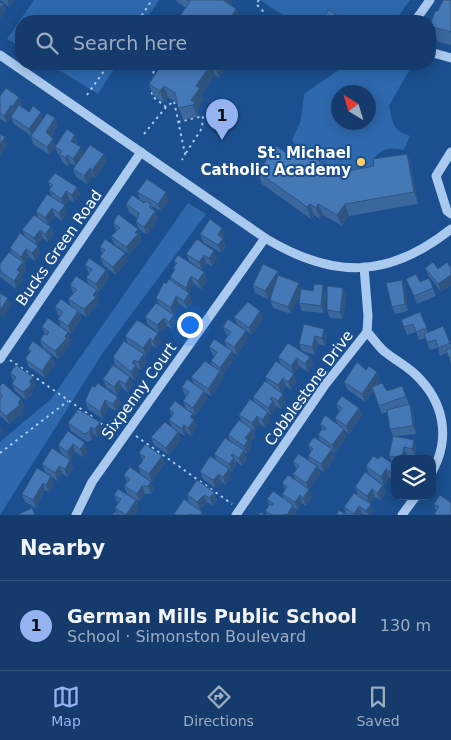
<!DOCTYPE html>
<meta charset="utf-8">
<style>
body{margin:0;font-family:"DejaVu Sans",sans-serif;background:#1d4271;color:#f1f3f6}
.controls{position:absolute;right:15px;bottom:15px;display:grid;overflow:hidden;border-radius:10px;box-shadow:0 2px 12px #0003}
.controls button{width:45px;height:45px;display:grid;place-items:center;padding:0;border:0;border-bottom:1px solid #33557e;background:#143b6b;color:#f1f3f6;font:25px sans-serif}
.compass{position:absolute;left:331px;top:85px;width:45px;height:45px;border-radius:50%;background:#143b6b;box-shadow:0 2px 12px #0003;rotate:322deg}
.you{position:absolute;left:189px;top:324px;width:18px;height:18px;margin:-12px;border:4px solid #fff;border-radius:50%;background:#1a73e8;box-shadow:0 0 0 8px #1a73e833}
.badge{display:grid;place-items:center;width:32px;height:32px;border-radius:50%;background:#95b2f1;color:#111;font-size:16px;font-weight:700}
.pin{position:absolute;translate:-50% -41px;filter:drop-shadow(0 1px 2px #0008)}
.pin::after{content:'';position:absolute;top:26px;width:18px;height:15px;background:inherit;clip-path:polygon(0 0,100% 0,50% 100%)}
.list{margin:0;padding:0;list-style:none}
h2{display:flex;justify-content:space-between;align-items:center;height:65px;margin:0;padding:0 20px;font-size:21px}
h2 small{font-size:16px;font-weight:400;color:#9dadc1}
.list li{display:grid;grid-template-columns:32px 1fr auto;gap:15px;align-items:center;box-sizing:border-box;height:90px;padding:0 20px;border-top:1px solid #33557e}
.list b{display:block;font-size:19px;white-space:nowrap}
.list p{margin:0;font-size:16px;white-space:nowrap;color:#9dadc1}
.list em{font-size:16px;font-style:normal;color:#9dadc1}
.icon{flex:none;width:28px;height:28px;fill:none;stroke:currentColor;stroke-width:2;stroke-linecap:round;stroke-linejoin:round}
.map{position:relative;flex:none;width:451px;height:515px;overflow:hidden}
.search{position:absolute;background:#143b6b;box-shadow:0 2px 12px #0003;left:15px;right:15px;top:15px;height:55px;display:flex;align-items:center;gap:12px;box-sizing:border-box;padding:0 18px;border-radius:20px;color:#9dadc1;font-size:19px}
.sheet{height:155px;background:#143b6b}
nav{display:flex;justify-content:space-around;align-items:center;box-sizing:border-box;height:70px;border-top:1px solid #33557e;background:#143b6b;font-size:14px;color:#9dadc1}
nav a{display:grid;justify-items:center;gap:2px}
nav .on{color:#95b2f1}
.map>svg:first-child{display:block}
.green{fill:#2e69ad;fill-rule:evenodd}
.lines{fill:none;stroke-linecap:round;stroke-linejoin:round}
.path{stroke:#a9c9ee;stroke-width:2;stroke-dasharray:2.5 4;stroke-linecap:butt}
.minor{stroke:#a9c9ee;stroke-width:9}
.wall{fill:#3a679d}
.shaded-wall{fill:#305480}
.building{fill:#4478b7;stroke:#305480}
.poi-dot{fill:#ffd166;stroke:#1b4f8f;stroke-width:2}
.labels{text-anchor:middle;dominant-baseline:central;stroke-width:4;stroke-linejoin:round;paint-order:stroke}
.poi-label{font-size:15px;font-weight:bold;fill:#fff;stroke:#1b4f8f;text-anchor:end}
.street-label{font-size:15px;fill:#fff;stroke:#1b4f8f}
</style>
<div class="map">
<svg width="451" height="515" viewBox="0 0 451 515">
<rect width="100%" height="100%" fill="#1b4f8f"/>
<g class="green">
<polygon points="34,0 159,0 145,21 21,21 21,47 7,39"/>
<polygon points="260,0 410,0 395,21 292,21"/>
<polygon points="49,64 117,64 98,94"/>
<path d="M 347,64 L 399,64 L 411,67 L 389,106 C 393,123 392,130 410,136 L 404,150 C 390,148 381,147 373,161 L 376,176 L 348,179 L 294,143 L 292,140 L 301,120 L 304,94 ZM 338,92 L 368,92 L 368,122 L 338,122 Z"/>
<polygon points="188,203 206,214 104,351 0,515 0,442 51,399"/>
</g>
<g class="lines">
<g class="path">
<polyline points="259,0 256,4 264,12 265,21"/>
<polyline points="138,21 152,0"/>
<polyline points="267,68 269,64"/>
<polyline points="153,80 154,64"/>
<polyline points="152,92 152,96 166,107"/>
<polyline points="87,95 109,64"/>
<polyline points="178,122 203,116 202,128 186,153"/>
<polyline points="144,134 166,107 174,101 185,154 182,160"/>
<polyline points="10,360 94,418"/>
<polyline points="100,423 116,434"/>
<polyline points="136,436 232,504"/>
<polyline points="0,453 68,401"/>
</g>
<g class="minor">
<polyline points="415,21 430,0"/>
<polyline points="430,52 451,58"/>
<path d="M 0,55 L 265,238 C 333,279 388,279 451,229"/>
<polyline points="451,152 436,176 447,211 451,214"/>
<path d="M 367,332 C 373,338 378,346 385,352 C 395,360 407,366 416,375 C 444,402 451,438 432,472"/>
<polyline points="0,359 141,152"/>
<polyline points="76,515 92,482 265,238"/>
<polyline points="236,515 325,385 367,332 368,316 364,267"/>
<polyline points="402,515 416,496"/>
</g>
</g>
<g class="wall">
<polygon points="0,0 14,0 9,7"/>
<polygon points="176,0 231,0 232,3 231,5 236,9 241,20 240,21 176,21 186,8 177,2"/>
<polygon points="451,0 451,45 438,42 431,23 438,11"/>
<polygon points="155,64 227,64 227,65 219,78 215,75 202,94 204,100 197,109 199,114 197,117 183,120 177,104 168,97 164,103 153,95 149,84 159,69 157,68"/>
<polygon points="0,96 19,97 22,105 21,106 29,112 43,118 55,118 57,126 51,137 53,139 55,146 75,135 78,143 76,144 83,154 106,161 95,178 93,176 87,184 76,177 73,169 75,166 70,163 68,166 62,162 60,156 58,154 55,147 50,155 33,144 31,136 14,124 11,117 7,123 0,119"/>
<polygon points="294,153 319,156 321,162 336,173 374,166 407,154 411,165 418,204 349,216 342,226 323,215 320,219 314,215 311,219 262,184 258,172 288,154"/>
<polygon points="48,182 77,187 80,195 74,203 69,199 65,206 67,213 62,221 55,216 48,225 51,227 54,234 48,242 43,238 37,245 40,253 35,261 29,257 24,264 26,270 21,276 23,280 16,289 0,277 0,264 12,254 10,248 25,236 22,230 38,218 36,211 52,197 49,190 51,188"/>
<polygon points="137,192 166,192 169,200 161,211 151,206 158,219 147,235 139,229 136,222 137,218 129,212 126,204 144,203 145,202 140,200"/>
<polygon points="113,223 138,229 141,237 139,239 141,242 129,254 114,244 111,236 116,231"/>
<polygon points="200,234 225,236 223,239 226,246 221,253 203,242"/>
<polygon points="197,239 217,258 212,266 206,263 202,270 189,261 186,254"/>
<polygon points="100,247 128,261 116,275 103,265 100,257 102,254"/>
<polygon points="174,261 204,272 207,280 201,289 194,284 189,293 192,301 187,309 179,304 174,316 176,323 172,329 167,326 159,333 148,325 145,317 159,305 156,298 166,284 171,280 170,277 174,271 173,268 175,264"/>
<polygon points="85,265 106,270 109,277 99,292 97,291 99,298 97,301 98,304 86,317 79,312 81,319 71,334 61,327 58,319 60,316 58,315 55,307 70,305 68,299 74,293 73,293 70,285 89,285 86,278 89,273 88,272"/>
<polygon points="425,268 438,269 451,268 451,285 441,292 428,275"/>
<polygon points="278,271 279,275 301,289 326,293 324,313 302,311 299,303 300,294 291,314 273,308 270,300 274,290 268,299 255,293 253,285"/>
<polygon points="406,279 420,282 433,288 436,296 417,304"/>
<polygon points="402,280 405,288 408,311 395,314 392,307"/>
<polygon points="346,296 343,319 330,318 327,310"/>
<polygon points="420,312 428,333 443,326 451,345 451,364 447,353 440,356 438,348 430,350 425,338 419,340 416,332 407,335 401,320"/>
<polygon points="234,317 263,319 252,335 237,324"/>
<polygon points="137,320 161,341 156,348 152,346 146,356 144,355 147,362 141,370 137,368 139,373 134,380 115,365 113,357 128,344 125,336"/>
<polygon points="42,327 71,340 69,343 70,346 58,359 43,348 40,340 45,334"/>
<polygon points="223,327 248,339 237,355 232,352 234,359 223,375 221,374 223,379 211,396 204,392 207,399 196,415 186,409 183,401 186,396 184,394 182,387 194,384 191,377 212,366 211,361 214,356 212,354 209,347 227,348 224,341 228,336 226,334"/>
<polygon points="324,329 327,337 325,346 318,344 315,355 302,351 299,344"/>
<polygon points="28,348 55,364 45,378 29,367 26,360 29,353"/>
<polygon points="278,357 310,357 313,364 308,372 299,366 294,374 296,381 291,390 286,386 281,392 286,402 281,409 274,405 276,409 271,415 268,413 270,420 265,428 260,424 255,431 252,429 255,436 250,444 251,447 247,454 245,453 247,458 242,466 235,461 236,466 232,472 229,470 231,476 226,485 222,482 215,488 203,479 200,472 216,460 214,454 230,441 228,435 242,422 239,415 255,403 253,397 268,383 265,377 281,365"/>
<polygon points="113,365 133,385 128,392 122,388 117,395 106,387 103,379"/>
<polygon points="377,372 380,380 377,385 387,391 402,386 409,404 404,406 410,404 413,412 416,434 395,436 414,440 416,448 415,456 407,455 406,459 395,459 395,464 393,463 395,465 395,481 389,477 384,485 369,474 366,466 378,459 392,463 389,456 393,436 390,429 387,412 382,414 373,391 365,402 347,389 344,382"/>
<polygon points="10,373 36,385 32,389 33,393 26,400 15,391 12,384 13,381"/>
<polygon points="0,386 21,399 24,407 22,410 23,413 9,424 0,416"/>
<polygon points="95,387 118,397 121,404 116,411 108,407 103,419 88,409 85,401"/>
<polygon points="336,404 359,408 362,415 349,434 344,430 347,436 335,453 332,451 335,457 324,472 318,468 320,474 309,490 312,497 306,506 302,503 298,510 294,508 296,513 295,515 267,515 265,511 269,504 267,499 284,499 282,494 285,490 282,483 295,479 293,474 296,469 293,461 310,462 308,456 311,452 308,445 320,441 318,435 322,429 320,424 338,424 335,418 339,412"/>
<polygon points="169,409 193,414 197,427 191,436 187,433 185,436 178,432 181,440 169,455 154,445 151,437 172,428 169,420 172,417"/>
<polygon points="100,422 103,430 97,437 94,434 92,440 87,442 71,431 68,423"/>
<polygon points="68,431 88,451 83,457 75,452 70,460 61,453 58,445"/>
<polygon points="139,453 162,456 165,463 152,482 141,474 138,467 143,461"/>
<polygon points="70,460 73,468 67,477 62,473 57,481 51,476 54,484 49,492 45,490 36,508 25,502 22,494 51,476 45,472 42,464"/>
<polygon points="130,467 154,490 151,494 145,494 139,501 127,494 124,486 127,482 124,475"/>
<polygon points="383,485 386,493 380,500 375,497 370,504 373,512 371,515 364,515 362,514 362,515 346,515 344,507 358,495 355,487"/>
<polygon points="214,492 217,500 212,506 207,502 200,510 203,515 174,515 174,514 189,503 187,495"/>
<polygon points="114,495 136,500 139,508 134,515 112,515 117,514 115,508 119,504 117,502"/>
<polygon points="434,504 451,515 435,515 434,514 436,511"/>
</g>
<g class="shaded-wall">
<polygon points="7,0 14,0 9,7"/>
<polygon points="223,0 231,0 232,3 227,11"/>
<polygon points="3,4 6,11 0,19 0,8"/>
<polygon points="236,9 241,20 240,21 228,21"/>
<polygon points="211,64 215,75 202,94 204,100 197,109 199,114 197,117 191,100 196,86"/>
<polygon points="216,64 227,64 227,65 219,78 215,66"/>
<polygon points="164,86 168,97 164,103 160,91"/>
<polygon points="19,97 22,105 15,114 12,107"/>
<polygon points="11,105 14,113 7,123 4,116"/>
<polygon points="41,112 44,120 32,137 29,129"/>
<polygon points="55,118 57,126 49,140 46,132"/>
<polygon points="75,135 78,143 74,148 71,141"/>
<polygon points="5,137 7,145 0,156 0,144"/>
<polygon points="53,139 56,147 50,155 47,147"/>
<polygon points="81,147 84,155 76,167 73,159"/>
<polygon points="104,154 106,161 95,178 92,170"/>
<polygon points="407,154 411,165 418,204 414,192"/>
<polygon points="67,155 70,163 68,166 65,158"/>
<polygon points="319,156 323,167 316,159"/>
<polygon points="90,168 93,176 87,184 84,176"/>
<polygon points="77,187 80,195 74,203 72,195"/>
<polygon points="66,191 69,199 65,206 67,213 62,221 59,213 64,206 61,199"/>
<polygon points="166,192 169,200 161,211 158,204"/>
<polygon points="310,204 314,215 311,219 307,207"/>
<polygon points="318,204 323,215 320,219 316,208"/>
<polygon points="345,204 349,216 342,226 337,215"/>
<polygon points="52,208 55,216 48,225 45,218"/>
<polygon points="155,211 158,219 147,235 144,227"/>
<polygon points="51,227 54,234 48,242 45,234"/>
<polygon points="222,228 225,236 220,242 218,235"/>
<polygon points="138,229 141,237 139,239 141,242 129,254 126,247"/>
<polygon points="40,230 43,238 37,246 34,238"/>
<polygon points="223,239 226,246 221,253 218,245"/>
<polygon points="38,246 40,253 35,261 32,253"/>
<polygon points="26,249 29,257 24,264 21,257"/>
<polygon points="214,251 217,258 212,266 209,258"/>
<polygon points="125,253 128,261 116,275 113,267"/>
<polygon points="204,255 206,263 202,270 199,262"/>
<polygon points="23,262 26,270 21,276 23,280 16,289 14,281 17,270"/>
<polygon points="106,270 109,277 99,292 96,284"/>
<polygon points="278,271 280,279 268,299 265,291"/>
<polygon points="204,272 207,280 201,289 198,281"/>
<polygon points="451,275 451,285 441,292 438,284"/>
<polygon points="191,276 194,284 189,293 192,301 187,309 184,301 188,295 186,288"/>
<polygon points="402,280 405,288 408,311 405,304"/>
<polygon points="299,283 302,291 291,314 288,307"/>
<polygon points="323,285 326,293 324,313 321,306"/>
<polygon points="343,288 346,296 343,319 340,312"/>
<polygon points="97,290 99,298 97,301 98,304 86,317 84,309"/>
<polygon points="176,296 179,304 174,316 171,308"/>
<polygon points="8,298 11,306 2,320 0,314 0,310"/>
<polygon points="78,311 81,319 71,334 68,326"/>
<polygon points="260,311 263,319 252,335 249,328"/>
<polygon points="174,315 176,323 172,329 169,322"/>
<polygon points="164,318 167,326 159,333 157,325"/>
<polygon points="324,329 327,337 325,346 322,338"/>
<polygon points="246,331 248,339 237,355 234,347"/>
<polygon points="68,332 71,340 69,343 70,346 58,359 55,351"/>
<polygon points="158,333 161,341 156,348 153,341"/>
<polygon points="315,336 318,344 315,355 312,347"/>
<polygon points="150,338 152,346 146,356 143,348"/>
<polygon points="232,351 234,359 223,375 220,368"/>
<polygon points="144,354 147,362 141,370 138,362"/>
<polygon points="52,356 55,364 45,378 42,371"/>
<polygon points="310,357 313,364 308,372 305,364"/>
<polygon points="297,358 299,366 294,374 296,381 291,390 288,382 293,374 291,366"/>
<polygon points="134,360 139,373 134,380 131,372 132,363"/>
<polygon points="220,371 223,379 211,396 208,389"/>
<polygon points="377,372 380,380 365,402 362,394"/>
<polygon points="33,377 36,385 32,389 33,393 26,400 23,392 30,381"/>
<polygon points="130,377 133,385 128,392 125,384"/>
<polygon points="283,378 286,386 281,393 278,385"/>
<polygon points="119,380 122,388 117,395 114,387"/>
<polygon points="204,391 207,399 196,415 193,408"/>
<polygon points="283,394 286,402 281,409 278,401"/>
<polygon points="118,397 121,404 116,411 113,404"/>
<polygon points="272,397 276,409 271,415 268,408 270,399"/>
<polygon points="21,399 24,407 22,410 23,413 9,424 6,416"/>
<polygon points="105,400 108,407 103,419 100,412"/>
<polygon points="410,404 413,412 416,434 413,426"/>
<polygon points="359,408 362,415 349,434 346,426"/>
<polygon points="268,412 270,420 265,428 262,420"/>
<polygon points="193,414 197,427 191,436 188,428 190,417"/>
<polygon points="257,416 260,424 255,431 252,423"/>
<polygon points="100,422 103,430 97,437 95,429"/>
<polygon points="184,425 187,433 185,436 182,429"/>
<polygon points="0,426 3,433 0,435"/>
<polygon points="91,427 94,434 92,440 89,432"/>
<polygon points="252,429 255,436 250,444 251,447 247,454 244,446 245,438"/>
<polygon points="344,429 347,436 335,453 332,445"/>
<polygon points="178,432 181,440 169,455 166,448"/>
<polygon points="414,440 416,448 415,456 412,449"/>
<polygon points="85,443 88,451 83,457 80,449"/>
<polygon points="73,444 75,452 70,460 67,452"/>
<polygon points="404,447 407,455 406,459 402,459 402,458"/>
<polygon points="332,449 335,457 324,472 321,464"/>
<polygon points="244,450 247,458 242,466 239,458"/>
<polygon points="232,454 236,466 232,472 229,464 231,456"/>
<polygon points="162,456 165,463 152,482 149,474"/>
<polygon points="70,460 73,468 67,477 65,469"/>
<polygon points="59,466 62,473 57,481 55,473"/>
<polygon points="317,466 320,474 309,490 312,497 306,506 303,498 309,490 306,483"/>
<polygon points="229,469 231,476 226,485 223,477"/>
<polygon points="386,469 389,477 384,485 381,477"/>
<polygon points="219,474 222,482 215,488 213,480"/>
<polygon points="51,476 54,484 49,492 46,485"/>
<polygon points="151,482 154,490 151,494 148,486"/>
<polygon points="43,483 45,490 36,508 33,500"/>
<polygon points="383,485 386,493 380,500 377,493"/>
<polygon points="142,486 145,494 139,501 137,494"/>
<polygon points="372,489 375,497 370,504 367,496"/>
<polygon points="214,492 217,500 212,506 210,498"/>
<polygon points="204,495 207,502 200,510 197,502"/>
<polygon points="300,495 302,503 298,510 295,502"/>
<polygon points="136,500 139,508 134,515 126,515"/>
<polygon points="371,504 373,512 371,515 368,515 366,511"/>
<polygon points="293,505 296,513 295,515 287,515"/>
<polygon points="359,506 362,514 362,515 354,515"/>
</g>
<g class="building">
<polygon points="187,0 223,0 236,9 228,21 215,21 210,18 207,21 176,21 190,2"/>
<polygon points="443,0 451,0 451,32 433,27 431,23 435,11 438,11"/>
<polygon points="0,2 3,4 0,8"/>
<polygon points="329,10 341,18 339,21 328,21 323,18"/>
<polygon points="162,64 211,64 196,86 200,88 191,100 195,103 193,105 178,108 175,93 164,86 160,91 149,84"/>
<polygon points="6,88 19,97 12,107 11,105 4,116 0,113 0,96"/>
<polygon points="19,105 29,112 33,106 41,112 29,129 11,117"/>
<polygon points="47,113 55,118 46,132 53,139 47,147 31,136"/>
<polygon points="67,129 75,135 71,141 81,147 73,159 67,155 65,158 60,154 62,151 55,147"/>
<polygon points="0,134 5,137 0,144"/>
<polygon points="301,143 319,156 316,159 336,173 374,166 373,159 407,154 414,192 345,204 337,215 318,204 316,208 310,204 307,207 258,172 276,146 288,154 290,151 294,153"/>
<polygon points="90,145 104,154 92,170 90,168 84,176 73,169"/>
<polygon points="55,173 77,187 72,195 66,191 61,199 49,190 53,185 48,182"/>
<polygon points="147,179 166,192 158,204 137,192"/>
<polygon points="47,194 65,205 59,213 52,208 45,218 36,211"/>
<polygon points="132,195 144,203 146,201 151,204 149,207 155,211 144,227 136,222 139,213 126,204"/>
<polygon points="118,214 138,229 135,233 138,234 126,247 111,236 120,228 113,223"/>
<polygon points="34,215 51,227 45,234 40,230 34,238 22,230"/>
<polygon points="210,219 222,228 218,235 223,239 218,245 200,234"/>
<polygon points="20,233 38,246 32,253 26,249 21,257 10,248"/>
<polygon points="105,239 125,253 113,267 100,257 105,250 100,247"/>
<polygon points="197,239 214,251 209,258 204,255 199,262 186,254"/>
<polygon points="9,252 23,262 17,270 20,272 14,281 0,271 0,264"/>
<polygon points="178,255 204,272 198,281 191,276 186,288 170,277 175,269 173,268 177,263 174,261"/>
<polygon points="89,258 106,270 96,284 86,278 92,269 85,265"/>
<polygon points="433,262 438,269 447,262 451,268 451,275 438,284 425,268"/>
<polygon points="263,264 278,271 265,291 253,285"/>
<polygon points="416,274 420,282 429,278 433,288 414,296 406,279"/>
<polygon points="278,275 299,283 288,307 270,300"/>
<polygon points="76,276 97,290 93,295 96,297 84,309 68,299 77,290 70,285"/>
<polygon points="169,279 189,293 184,301 176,296 171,308 156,298 164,282 166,284"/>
<polygon points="402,280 405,304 392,307 386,283"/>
<polygon points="314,284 323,285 321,306 299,303 301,289 313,291"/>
<polygon points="327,286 343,288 340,312 327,310"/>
<polygon points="0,293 8,298 0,310"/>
<polygon points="61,299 78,311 68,326 58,319 63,312 55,307"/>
<polygon points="248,302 260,311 249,328 234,317"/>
<polygon points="156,303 174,315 169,322 164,318 157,325 145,317"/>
<polygon points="420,312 427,328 416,332 413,324 404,327 401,320"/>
<polygon points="48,318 68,332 65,337 67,338 55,351 40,340 44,334 47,335 49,332 42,327"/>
<polygon points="228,319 246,331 234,347 224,341 231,332 223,327"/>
<polygon points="137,320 158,333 153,341 150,338 143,348 125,336"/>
<polygon points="304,324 324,329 322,338 315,336 312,347 299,344"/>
<polygon points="443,326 450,343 438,348 436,340 427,342 424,334"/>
<polygon points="214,339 232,351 220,368 211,361 217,352 209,347"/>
<polygon points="33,341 52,356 42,371 26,360 26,357 31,351 28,348"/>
<polygon points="124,341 144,354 138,362 134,360 132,363 136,365 131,372 113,357"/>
<polygon points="288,343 310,357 305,364 297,358 291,366 278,357"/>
<polygon points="451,348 451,357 449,358 446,350"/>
<polygon points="205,361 220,371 208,389 191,377"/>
<polygon points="276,361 294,374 288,382 283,378 278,385 265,377"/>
<polygon points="357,362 366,370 369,366 377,372 362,394 344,382"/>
<polygon points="16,365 33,377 30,381 31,386 23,392 12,384 16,377 10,373"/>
<polygon points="113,365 130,377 125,384 119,380 114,387 103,379"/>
<polygon points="187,379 204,391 193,408 183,401 189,392 182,387"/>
<polygon points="265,381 283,394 278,401 272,397 270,399 273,401 268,408 253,397"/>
<polygon points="3,383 21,399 18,403 20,405 6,416 0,411 0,399 3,396 0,394 0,386"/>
<polygon points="98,383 118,397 113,404 105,400 100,412 85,401 92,386 95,387"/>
<polygon points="382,383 387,391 402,386 406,396 379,406 372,387"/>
<polygon points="342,396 359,408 346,426 335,418 342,408 336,404"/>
<polygon points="250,399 268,412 262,420 257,416 252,423 239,415"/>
<polygon points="175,401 193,414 190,417 194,420 188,428 184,425 182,429 169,420 174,413 169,409"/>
<polygon points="410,404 413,426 390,429 387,410"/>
<polygon points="78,409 100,422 95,429 91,427 89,432 84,434 68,423"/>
<polygon points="325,415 344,429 332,445 318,435 322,429 325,430 326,428 320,424"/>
<polygon points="239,420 252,429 245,438 248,440 244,446 228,435"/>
<polygon points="165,422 178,432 166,448 151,437"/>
<polygon points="68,431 85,443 80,449 73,444 67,452 58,445"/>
<polygon points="393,436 414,440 412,449 404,447 402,458 389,456"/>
<polygon points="314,437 332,449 321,464 308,456 313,449 308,445"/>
<polygon points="225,438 244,450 239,458 232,454 231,456 234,458 229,464 214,454"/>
<polygon points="145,444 162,456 149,474 138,467 145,457 139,453"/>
<polygon points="52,448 70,460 65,469 59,466 55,473 42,464"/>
<polygon points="299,454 317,466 306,483 293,474 299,466 293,461"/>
<polygon points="210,456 229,469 223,477 219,474 213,480 200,472"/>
<polygon points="373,456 378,459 381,456 395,465 395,471 393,474 386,469 381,477 366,466"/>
<polygon points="130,467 151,482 148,486 142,486 137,494 124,486 130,479 124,475"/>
<polygon points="37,468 51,476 46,485 43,483 33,500 22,494"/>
<polygon points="365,472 383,485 377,493 372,489 367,496 355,487"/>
<polygon points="288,475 309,489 303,498 300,495 295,502 282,494 287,487 282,483"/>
<polygon points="197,480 214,492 210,498 204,495 197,502 187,495"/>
<polygon points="118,489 136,500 126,515 115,508 121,499 114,495"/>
<polygon points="273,491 293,505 287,515 285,514 284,515 272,515 265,511 270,504 272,506 274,504 267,499"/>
<polygon points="354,493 371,504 366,511 359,506 354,514 344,507"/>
<polygon points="440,495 451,503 451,515 436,515 434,514 439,507 434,504"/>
<polygon points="184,499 202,512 200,515 193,515 190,514 189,515 175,515 174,514"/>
<polygon points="32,508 35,515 17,515"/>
<polygon points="339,510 346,515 336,515"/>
<polygon points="115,512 119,515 112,515"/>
<polygon points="261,512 265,515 258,515"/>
</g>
<circle class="poi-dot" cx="361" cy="162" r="5"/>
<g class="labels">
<g class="poi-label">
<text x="351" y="153">St. Michael<tspan x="351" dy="17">Catholic Academy</tspan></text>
</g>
<g class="street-label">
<text transform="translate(59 248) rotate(-55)">Bucks Green Road</text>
<text transform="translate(309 388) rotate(-54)">Cobblestone Drive</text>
<text transform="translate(139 391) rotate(-54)">Sixpenny Court</text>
</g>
</g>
</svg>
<div class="controls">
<button><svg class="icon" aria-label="layers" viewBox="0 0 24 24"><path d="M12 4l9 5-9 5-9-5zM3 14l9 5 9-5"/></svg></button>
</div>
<svg class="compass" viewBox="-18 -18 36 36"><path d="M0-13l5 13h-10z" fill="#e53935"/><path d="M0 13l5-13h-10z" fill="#9dadc1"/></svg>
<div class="you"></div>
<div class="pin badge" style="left:222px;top:140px">1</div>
<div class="search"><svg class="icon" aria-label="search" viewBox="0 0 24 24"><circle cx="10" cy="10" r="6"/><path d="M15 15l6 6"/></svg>Search here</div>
</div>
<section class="sheet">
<h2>Nearby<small></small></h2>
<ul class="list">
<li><span class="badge">1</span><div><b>German Mills Public School</b><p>School · Simonston Boulevard</p></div><em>130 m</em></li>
</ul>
</section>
<nav>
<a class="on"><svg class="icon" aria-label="map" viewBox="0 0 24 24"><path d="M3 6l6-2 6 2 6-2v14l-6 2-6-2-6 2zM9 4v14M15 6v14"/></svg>Map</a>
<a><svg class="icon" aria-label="directions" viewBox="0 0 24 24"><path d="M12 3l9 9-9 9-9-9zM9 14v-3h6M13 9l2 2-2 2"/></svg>Directions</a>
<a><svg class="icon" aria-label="saved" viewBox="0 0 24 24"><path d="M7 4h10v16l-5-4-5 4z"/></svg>Saved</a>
</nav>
